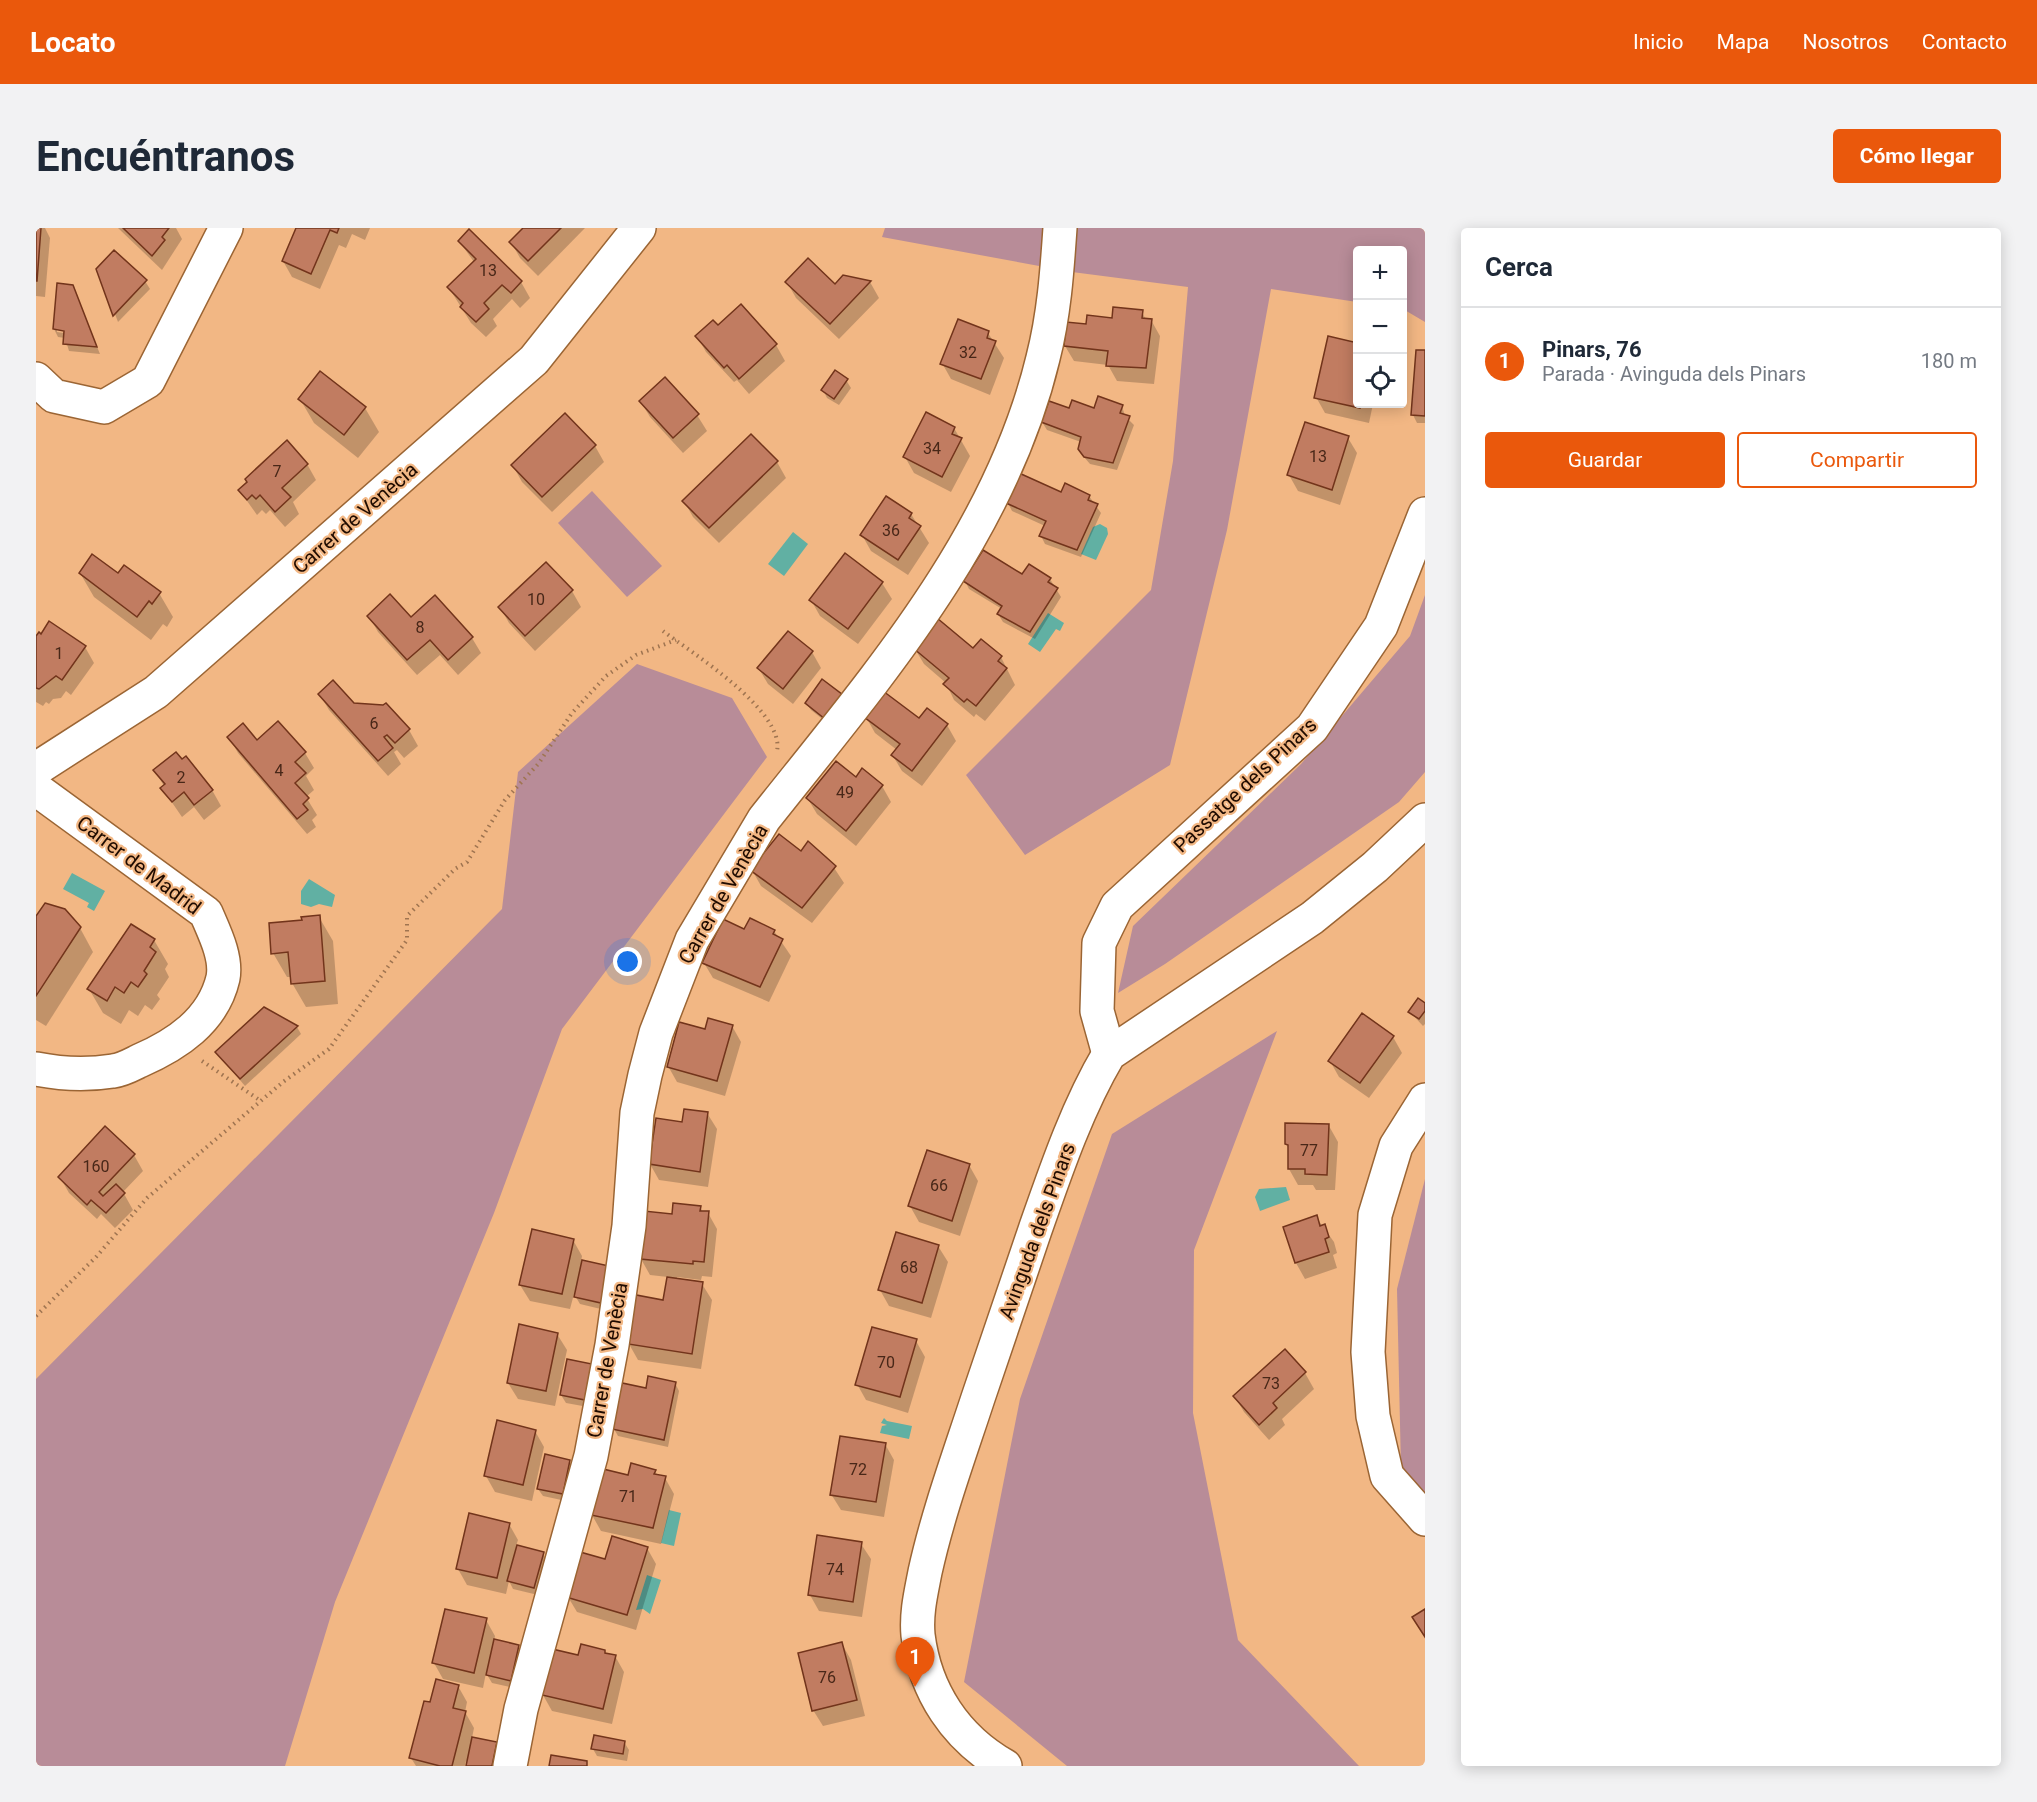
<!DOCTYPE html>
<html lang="es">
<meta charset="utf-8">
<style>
body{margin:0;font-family:Roboto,sans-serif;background:#f2f2f3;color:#1f2937}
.controls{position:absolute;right:18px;top:18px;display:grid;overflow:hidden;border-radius:6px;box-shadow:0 3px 15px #0003}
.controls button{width:54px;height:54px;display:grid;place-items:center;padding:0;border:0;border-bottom:2px solid #e0e1e3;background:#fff;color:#1f2937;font:30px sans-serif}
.you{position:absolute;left:592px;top:734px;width:21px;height:21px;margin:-15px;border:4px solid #fff;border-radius:50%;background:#1a73e8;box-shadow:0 0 0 9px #1a73e833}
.badge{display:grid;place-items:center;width:39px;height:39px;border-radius:50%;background:#ea580c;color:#fff;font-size:20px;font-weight:700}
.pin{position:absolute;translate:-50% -50px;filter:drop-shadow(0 2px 3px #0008)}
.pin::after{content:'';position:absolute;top:32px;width:21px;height:18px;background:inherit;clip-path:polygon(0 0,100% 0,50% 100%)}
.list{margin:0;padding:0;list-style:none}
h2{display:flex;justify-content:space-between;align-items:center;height:78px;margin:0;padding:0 24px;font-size:26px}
h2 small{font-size:20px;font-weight:400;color:#747a83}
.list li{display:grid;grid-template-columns:39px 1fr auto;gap:18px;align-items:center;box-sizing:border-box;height:108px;padding:0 24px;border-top:2px solid #e0e1e3}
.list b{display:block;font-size:22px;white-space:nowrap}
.list p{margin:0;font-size:20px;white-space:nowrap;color:#747a83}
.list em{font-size:20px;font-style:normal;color:#747a83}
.actions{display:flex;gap:12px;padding:18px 24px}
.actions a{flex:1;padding:14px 0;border:2px solid #ea580c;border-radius:6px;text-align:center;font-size:21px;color:#ea580c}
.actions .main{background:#ea580c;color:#fff}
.icon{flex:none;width:33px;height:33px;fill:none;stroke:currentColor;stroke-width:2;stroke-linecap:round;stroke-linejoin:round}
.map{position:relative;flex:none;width:1389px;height:1538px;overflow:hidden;border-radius:6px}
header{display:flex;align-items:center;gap:36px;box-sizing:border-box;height:84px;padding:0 30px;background:#ea580c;color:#fff}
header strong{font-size:28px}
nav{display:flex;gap:33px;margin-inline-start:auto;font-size:21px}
.intro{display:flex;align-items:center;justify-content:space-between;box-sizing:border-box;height:144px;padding:0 36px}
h1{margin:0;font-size:42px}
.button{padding:15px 27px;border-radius:6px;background:#ea580c;color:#fff;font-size:21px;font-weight:700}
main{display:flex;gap:36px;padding:0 36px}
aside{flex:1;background:#fff;border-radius:6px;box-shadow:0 3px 15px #0003}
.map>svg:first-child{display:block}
.green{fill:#b88c98}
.water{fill:#61b0a3}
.shadow{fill:#0003;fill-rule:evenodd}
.building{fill:#c17c61;stroke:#72341b;stroke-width:1.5}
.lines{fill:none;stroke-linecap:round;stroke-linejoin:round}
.minor-casing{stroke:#9b6534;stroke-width:36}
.path{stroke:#9f7450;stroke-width:4;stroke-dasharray:1.5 4.5;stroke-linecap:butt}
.minor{stroke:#fff;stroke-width:33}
.labels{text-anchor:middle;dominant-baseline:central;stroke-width:4.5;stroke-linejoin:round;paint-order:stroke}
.number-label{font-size:16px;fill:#482718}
.street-label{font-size:20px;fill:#1f0b00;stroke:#f2b784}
</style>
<header>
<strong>Locato</strong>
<nav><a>Inicio</a><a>Mapa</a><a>Nosotros</a><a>Contacto</a></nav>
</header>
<div class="intro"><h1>Encuéntranos</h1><a class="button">Cómo llegar</a></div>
<main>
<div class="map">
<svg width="1389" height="1538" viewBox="0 0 1389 1538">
<rect width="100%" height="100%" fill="#f2b784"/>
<g class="green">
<polygon points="849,0 1389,0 1389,94 1367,81 1366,22 1322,22 1321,74 1235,61 1191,302 1134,537 989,627 930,547 1115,362 1137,233 1152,59 1036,44 846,9"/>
<polygon points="556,263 626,338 591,369 522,295"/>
<polygon points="1389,367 1389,544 1363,574 1129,736 1082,765 1097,698 1265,536 1374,408"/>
<polygon points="601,436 696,470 731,529 526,801 458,985 299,1374 249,1538 0,1538 0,1151 466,681 482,544"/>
<polygon points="1241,803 1158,1022 1157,1185 1202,1412 1323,1538 1031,1538 928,1454 984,1171 1076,906"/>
<polygon points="1389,951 1389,1272 1365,1241 1361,1061"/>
</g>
<g class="water">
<polygon points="1064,296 1071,300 1072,306 1060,332 1045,326 1057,299"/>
<polygon points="757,304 772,316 748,348 732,336"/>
<polygon points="1012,385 1028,395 1024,403 1020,401 1004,424 992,416"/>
<polygon points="36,645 69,663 58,683 51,679 53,675 27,661"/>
<polygon points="273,651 299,667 296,679 283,676 275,679 265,676 265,663"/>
<polygon points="1250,959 1254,972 1224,983 1219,969 1223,961"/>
<polygon points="848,1190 851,1193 876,1198 873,1211 844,1205 846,1198 851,1197 845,1195"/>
<polygon points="633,1282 645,1285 638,1318 625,1315"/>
<polygon points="611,1347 625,1352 614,1386 607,1381 600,1382"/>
</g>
<g class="shadow">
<polygon points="0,0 9,0 14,10 9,69 0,68"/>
<polygon points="82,0 140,0 146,11 126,42"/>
<polygon points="262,0 334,0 329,12 316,6 310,20 303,17 284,61 256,49 247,33"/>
<polygon points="489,0 549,0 502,48 484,30 475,14"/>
<polygon points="423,13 485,54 494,70 484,80 476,71 457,91 461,98 450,109 435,95 413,60 438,34"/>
<polygon points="62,41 109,53 114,61 82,94"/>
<polygon points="808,49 834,54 843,70 803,111 760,70 751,54 799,58"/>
<path d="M 40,67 L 64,126 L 33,123 L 29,110 L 22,109 L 18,101 ZM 21,101 L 36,103 L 35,106 L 21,104 Z"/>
<polygon points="705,78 740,117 749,133 713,166 701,152 698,154 670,124 661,108 682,99"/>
<polygon points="1106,84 1110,92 1115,92 1124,108 1118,156 1081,153 1072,137 1038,133 1029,118 1051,98"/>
<polygon points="952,105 968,130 954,167 915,151 906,135"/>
<polygon points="1389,124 1389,195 1381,195 1377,187"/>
<polygon points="810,152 815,160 803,177 791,170 787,162"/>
<polygon points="1280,169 1337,176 1333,195 1289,185"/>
<polygon points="264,171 329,180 343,204 322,230 278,195"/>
<polygon points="605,174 661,187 671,203 647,225 614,189"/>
<polygon points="1086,178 1089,188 1098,197 1081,242 1054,236 1048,229 1045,214 1011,202 1006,194"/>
<polygon points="918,200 934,228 915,264 878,245 869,229"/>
<polygon points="1312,210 1321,225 1304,277 1262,263 1253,247"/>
<polygon points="559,218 568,234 516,284 486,254 477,238"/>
<polygon points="741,234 750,250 683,315 657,289 648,273"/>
<polygon points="271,236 280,252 257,274 263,286 249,299 234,282 230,286 226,282 221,287 204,263"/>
<polygon points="1026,266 1053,268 1065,285 1045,329 1009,316 1005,308 1009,298 976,283 972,275"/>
<polygon points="851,270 875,286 893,315 872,347 835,323 826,307"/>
<polygon points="809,327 846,355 856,371 822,416 784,388 775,372"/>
<polygon points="510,336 536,363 545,379 499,423 473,395 464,379"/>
<polygon points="44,345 83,347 123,365 137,389 131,399 127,396 115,412 58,369"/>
<polygon points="987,348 1014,351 1025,369 999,411 967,394 962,386 966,381 933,361 929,353"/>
<polygon points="333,388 375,391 436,410 445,425 422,447 404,427 381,447 342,404"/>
<polygon points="752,405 776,424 785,440 757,476 732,456 723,441"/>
<polygon points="0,413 49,419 58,435 35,467 30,463 25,470 17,471 13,476 10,474 7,478 0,474"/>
<polygon points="879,421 937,422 965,429 979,457 949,493 940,486 938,489 918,472 910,455 888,436"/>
<polygon points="786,454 794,497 775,482 770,475"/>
<polygon points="284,467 317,476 373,502 382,518 368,530 361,522 358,524 365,536 352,548 293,482"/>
<polygon points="830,489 883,492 911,497 920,513 886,558 866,543 857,528 861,522 839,505"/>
<polygon points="193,509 269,525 278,540 270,548 278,562 270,569 281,587 276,592 280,599 271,606 202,525"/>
<polygon points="827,542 846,558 855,574 820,618 781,586 772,571 820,551"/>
<polygon points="119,543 176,562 185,578 168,592 158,579 146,589 126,560 128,558"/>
<polygon points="773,615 791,629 808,655 776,695 725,658 716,642 765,625"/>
<polygon points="283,689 297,713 302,776 270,779 256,755 256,749 251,749 237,725 267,694"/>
<polygon points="0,691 44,700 57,724 10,798 0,792"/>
<polygon points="709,703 738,703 755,728 733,774 677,750 668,735"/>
<polygon points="118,712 132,736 129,741 133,749 121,767 124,771 116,782 109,777 102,788 93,782 85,796 67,785 53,761"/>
<polygon points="1389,776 1389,796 1387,798 1374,784"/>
<polygon points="228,781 261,799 265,806 209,858 181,825"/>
<polygon points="696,798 705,814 689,868 641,854 632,838 670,803"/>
<polygon points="1357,809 1366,825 1333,870 1303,849 1294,833"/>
<polygon points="671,885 681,901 672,959 623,952 614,936 647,895"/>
<polygon points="1293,898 1302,914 1299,962 1280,962 1277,957 1262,957 1253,941 1254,922 1250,916"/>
<polygon points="98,927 107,943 87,964 97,982 79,1000 65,986 61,991 33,965 24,949"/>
<polygon points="933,937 942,953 924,1008 883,994 874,978"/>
<polygon points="664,979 667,984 672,985 681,1001 676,1049 666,1048 665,1052 641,1049 641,1052 666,1056 676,1072 665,1141 602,1132 593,1116 629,1073 632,1049 614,1047 605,1031 638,988"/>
<polygon points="1280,989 1298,1014 1301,1025 1297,1027 1301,1040 1269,1051 1260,1035 1249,1000"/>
<polygon points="537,1012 546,1028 545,1034 572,1040 569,1082 544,1076 538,1066 534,1081 494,1073 484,1057"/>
<polygon points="902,1018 912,1034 895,1090 853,1078 844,1062"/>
<polygon points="521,1106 531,1122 519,1178 482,1171 472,1155"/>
<polygon points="880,1113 889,1129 872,1185 830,1172 821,1156"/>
<polygon points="1249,1123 1269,1145 1278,1161 1246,1191 1249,1197 1233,1212 1208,1184 1199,1169"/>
<polygon points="533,1132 552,1179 530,1175 525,1167"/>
<polygon points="639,1155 643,1163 632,1219 582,1208 578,1201 611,1161"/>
<polygon points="499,1203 508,1219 496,1273 459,1264 450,1248"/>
<polygon points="849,1216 858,1232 848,1289 805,1282 795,1266"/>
<polygon points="533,1233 538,1240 530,1273 507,1268 502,1261"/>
<polygon points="619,1243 622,1248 629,1250 638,1266 625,1316 565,1303 556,1287 593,1249"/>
<polygon points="473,1296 482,1312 480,1318 507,1326 511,1333 502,1367 477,1361 473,1353 470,1366 431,1357 422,1341"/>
<polygon points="825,1316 835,1331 826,1389 783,1383 774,1367"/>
<polygon points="611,1320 620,1336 600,1402 541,1384 532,1369 570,1333"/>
<polygon points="450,1392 459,1408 458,1413 482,1418 486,1426 479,1460 456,1455 450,1445 447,1460 407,1451 398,1435"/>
<polygon points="806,1416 815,1432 829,1488 787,1498 777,1482"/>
<polygon points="568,1423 571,1427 579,1428 588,1444 576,1496 516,1483 507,1467 543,1429"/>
<polygon points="422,1458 431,1474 429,1484 438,1500 436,1510 460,1515 464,1522 461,1538 432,1538 432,1534 430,1533 429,1538 380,1538 375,1530 395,1476"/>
<polygon points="588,1514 593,1522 591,1533 561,1528 557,1521"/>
</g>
<g class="building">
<polygon points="0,0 5,0 1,53 0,53"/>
<polygon points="87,0 133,0 126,9 129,12 116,28"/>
<polygon points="260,0 303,0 301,5 294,2 275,46 246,33"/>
<polygon points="487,0 525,0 492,33 473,14"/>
<polygon points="433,1 486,53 475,65 466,57 448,75 453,81 440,94 424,79 427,75 411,59 440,31 422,13"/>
<polygon points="78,22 111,52 77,88 60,41"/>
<polygon points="772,30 799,56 807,47 835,53 794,96 749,54"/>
<polygon points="21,55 37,57 61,119 27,116 28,103 17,101"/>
<polygon points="705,76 741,116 703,151 691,137 688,140 659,108 677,92 682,97"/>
<polygon points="1077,79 1107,82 1106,90 1116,91 1110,140 1070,138 1072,123 1028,118 1030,94 1050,96 1051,87 1076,90"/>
<polygon points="922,91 953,103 951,110 960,113 945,151 904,136"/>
<polygon points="1292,108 1322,115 1322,176 1325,176 1324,180 1278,170"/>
<polygon points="1380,122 1389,122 1389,188 1375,187"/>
<polygon points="799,142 812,151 798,171 785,162"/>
<polygon points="284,143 330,179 308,207 262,171"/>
<polygon points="629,149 663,186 637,210 603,173"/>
<polygon points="1062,168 1087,177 1084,185 1094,188 1077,235 1048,229 1042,221 1045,209 1005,194 1013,173 1033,180 1036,172 1058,180"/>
<polygon points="890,184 919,199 916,206 926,210 906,249 867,229"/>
<polygon points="529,185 560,217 506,269 475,237"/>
<polygon points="1269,194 1313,208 1296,262 1251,247"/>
<polygon points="715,206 742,233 673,300 646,273"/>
<polygon points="251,212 272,236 246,260 255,269 239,284 224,267 220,271 216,267 211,272 202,262 211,254 209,251"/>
<polygon points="983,245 1025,264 1029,255 1054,267 1052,272 1062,276 1041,322 1003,308 1010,293 970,275"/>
<polygon points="850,268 876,285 873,290 885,298 862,332 824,307"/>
<polygon points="947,322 986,346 993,336 1015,350 1012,354 1022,360 994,404 961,386 966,378 927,353"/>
<polygon points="809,325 847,354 812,401 773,372"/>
<polygon points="56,326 82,345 88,337 125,364 116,376 113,373 101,389 43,345"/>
<polygon points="510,334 537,362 489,408 462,379"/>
<polygon points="354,366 375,389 399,367 437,409 412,432 394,412 371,432 331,388"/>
<polygon points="901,390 937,420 945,411 966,428 962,433 971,440 940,478 931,471 928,474 907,456 913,450 877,420"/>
<polygon points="13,393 50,418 26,452 20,448 3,461 0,460 0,408 3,404 5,406"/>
<polygon points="752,403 777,423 747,461 721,440"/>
<polygon points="786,451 807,467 789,491 769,475"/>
<polygon points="297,452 318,475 347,477 350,475 374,501 359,515 351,507 348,509 357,520 342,533 282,466"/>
<polygon points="847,463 883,490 891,480 912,496 876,543 855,527 864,516 828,489"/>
<polygon points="242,493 270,524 259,534 270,545 259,555 273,570 267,576 272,582 261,591 191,509 207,495 221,512"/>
<polygon points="140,524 146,531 150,528 177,562 158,577 148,564 136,574 124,560 129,556 117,542"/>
<polygon points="800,533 820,549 826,540 847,557 810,603 770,570"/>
<polygon points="743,606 765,623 772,613 800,638 766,680 714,642"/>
<polygon points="9,675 29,681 45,699 0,768 0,688"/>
<polygon points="284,687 289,753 255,756 252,724 235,726 233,695 266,692 265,689"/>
<polygon points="714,690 739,702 737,706 747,711 724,759 666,735 687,691 708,701"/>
<polygon points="95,696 119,711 114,719 120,724 108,743 111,746 102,759 95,754 88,765 79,759 71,773 51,761"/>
<polygon points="1382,770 1389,775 1389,783 1383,791 1372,784"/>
<polygon points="228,779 262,798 204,851 179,824"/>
<polygon points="1326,785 1358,808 1324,855 1292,833"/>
<polygon points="672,790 697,797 681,853 631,839 643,794 669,801"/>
<polygon points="648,881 672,884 664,944 613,936 620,890 646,894"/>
<polygon points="1249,895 1293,896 1291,947 1269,946 1269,941 1252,941 1252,917 1249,916"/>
<polygon points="69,898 99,926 63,964 67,968 80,956 89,965 70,985 55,972 51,977 22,949"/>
<polygon points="891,922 934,936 916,993 872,978"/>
<polygon points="637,975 665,978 664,983 673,983 668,1034 657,1033 657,1036 604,1031 608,983 636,986"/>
<polygon points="1281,987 1284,998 1289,996 1293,1009 1289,1011 1293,1024 1259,1035 1247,999"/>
<polygon points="496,1001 538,1011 526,1066 483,1057"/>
<polygon points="860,1004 903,1017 886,1075 842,1062"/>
<polygon points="546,1032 573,1038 565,1075 538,1069"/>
<polygon points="631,1049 667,1054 656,1126 592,1116 600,1067 627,1072"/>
<polygon points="483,1096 522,1105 510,1163 471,1155"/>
<polygon points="836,1099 881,1111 864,1169 819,1157"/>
<polygon points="1249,1121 1270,1144 1237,1175 1241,1180 1223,1197 1197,1168"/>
<polygon points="531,1131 556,1136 549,1172 524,1167"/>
<polygon points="612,1148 640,1154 628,1212 576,1201 586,1155 610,1160"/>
<polygon points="461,1192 500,1202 487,1257 448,1248"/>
<polygon points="804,1208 850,1215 840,1274 794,1267"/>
<polygon points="509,1226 534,1232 527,1266 501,1261"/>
<polygon points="595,1235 620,1242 618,1246 630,1248 617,1300 555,1287 567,1241 592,1247"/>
<polygon points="433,1285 474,1295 461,1350 420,1341"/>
<polygon points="781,1307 826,1314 817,1374 772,1367"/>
<polygon points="576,1308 612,1319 591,1387 530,1369 544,1324 569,1331"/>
<polygon points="481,1317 508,1324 498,1360 471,1353"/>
<polygon points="409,1381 451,1390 438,1445 396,1435"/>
<polygon points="1389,1381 1389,1409 1376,1389"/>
<polygon points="458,1411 483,1417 475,1453 450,1447"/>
<polygon points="806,1414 821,1472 776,1483 762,1425"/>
<polygon points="545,1416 569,1422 569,1425 580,1427 567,1481 506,1467 516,1421 542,1427"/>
<polygon points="400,1451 423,1457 417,1480 430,1483 416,1538 404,1538 373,1530 388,1473 394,1474"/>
<polygon points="558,1507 589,1513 587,1526 555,1521"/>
<polygon points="436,1509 461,1514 456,1538 430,1538"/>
<polygon points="515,1527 551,1533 551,1538 513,1538"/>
</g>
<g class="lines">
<defs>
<g id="minor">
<polyline points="0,151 18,168 68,179 112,153 190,0"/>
<polyline points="0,541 120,464 498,132 603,0"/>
<path d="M 0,561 L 170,685 C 178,704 191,729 187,750 C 177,793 140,817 103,833 C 95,837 86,842 77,843 C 52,847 25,846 0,841"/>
<polyline points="1073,826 1061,783 1063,715 1081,678 1276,500 1345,398 1389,286"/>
<polyline points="1389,872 1360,918 1339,987 1332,1124 1337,1188 1351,1248 1389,1291"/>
<path d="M 474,1538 L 485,1481 L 555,1228 L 576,1117 L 593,998 L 601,885 L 609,847 L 620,805 L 656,712 L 728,591 C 839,451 964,309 1007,130 C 1018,87 1021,44 1024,0"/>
<path d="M 969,1538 C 920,1510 889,1464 882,1407 C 880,1385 885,1365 889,1344 C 902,1285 923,1228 942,1170 C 961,1114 980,1058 999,1002 C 1020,942 1041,880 1073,826 L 1276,690 L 1339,639 L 1389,592"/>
</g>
</defs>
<use href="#minor" class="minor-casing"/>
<g class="path">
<path d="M 627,403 C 656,425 749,483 741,523"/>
<polyline points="166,833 225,873"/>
<polyline points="0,1088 60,1029 111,970 247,854 293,821 371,712 371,688 419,641 431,634 469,572 503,535 536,485 570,448 600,427 640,412"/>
</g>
<use href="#minor" class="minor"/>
</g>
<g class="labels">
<g class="number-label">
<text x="452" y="42">13</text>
<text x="932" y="124">32</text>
<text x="896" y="220">34</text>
<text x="1282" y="228">13</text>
<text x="241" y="243">7</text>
<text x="855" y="302">36</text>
<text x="500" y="371">10</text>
<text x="384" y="399">8</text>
<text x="23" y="425">1</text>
<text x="338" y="495">6</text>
<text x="243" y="542">4</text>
<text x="145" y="549">2</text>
<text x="809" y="564">49</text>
<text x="1273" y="922">77</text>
<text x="60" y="938">160</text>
<text x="903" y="957">66</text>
<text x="873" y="1039">68</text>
<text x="850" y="1134">70</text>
<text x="1235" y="1155">73</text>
<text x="822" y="1241">72</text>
<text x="592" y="1268">71</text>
<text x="799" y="1341">74</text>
<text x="791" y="1449">76</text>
</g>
<g class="street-label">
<text transform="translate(319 290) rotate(-41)">Carrer de Venècia</text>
<text transform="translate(1209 557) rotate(-43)">Passatge dels Pinars</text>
<text transform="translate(103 637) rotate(37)">Carrer de Madrid</text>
<text transform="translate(687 666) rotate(-60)">Carrer de Venècia</text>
<text transform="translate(1001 1003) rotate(-70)">Avinguda dels Pinars</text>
<text transform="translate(571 1132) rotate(-80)">Carrer de Venècia</text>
</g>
</g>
</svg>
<div class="controls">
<button>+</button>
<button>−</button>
<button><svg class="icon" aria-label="locate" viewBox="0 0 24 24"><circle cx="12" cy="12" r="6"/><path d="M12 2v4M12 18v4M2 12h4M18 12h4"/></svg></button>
</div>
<div class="you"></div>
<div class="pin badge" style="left:879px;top:1459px">1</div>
</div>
<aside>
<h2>Cerca<small></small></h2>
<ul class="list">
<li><span class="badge">1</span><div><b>Pinars, 76</b><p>Parada · Avinguda dels Pinars</p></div><em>180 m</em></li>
</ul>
<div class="actions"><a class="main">Guardar</a><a>Compartir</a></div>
</aside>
</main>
